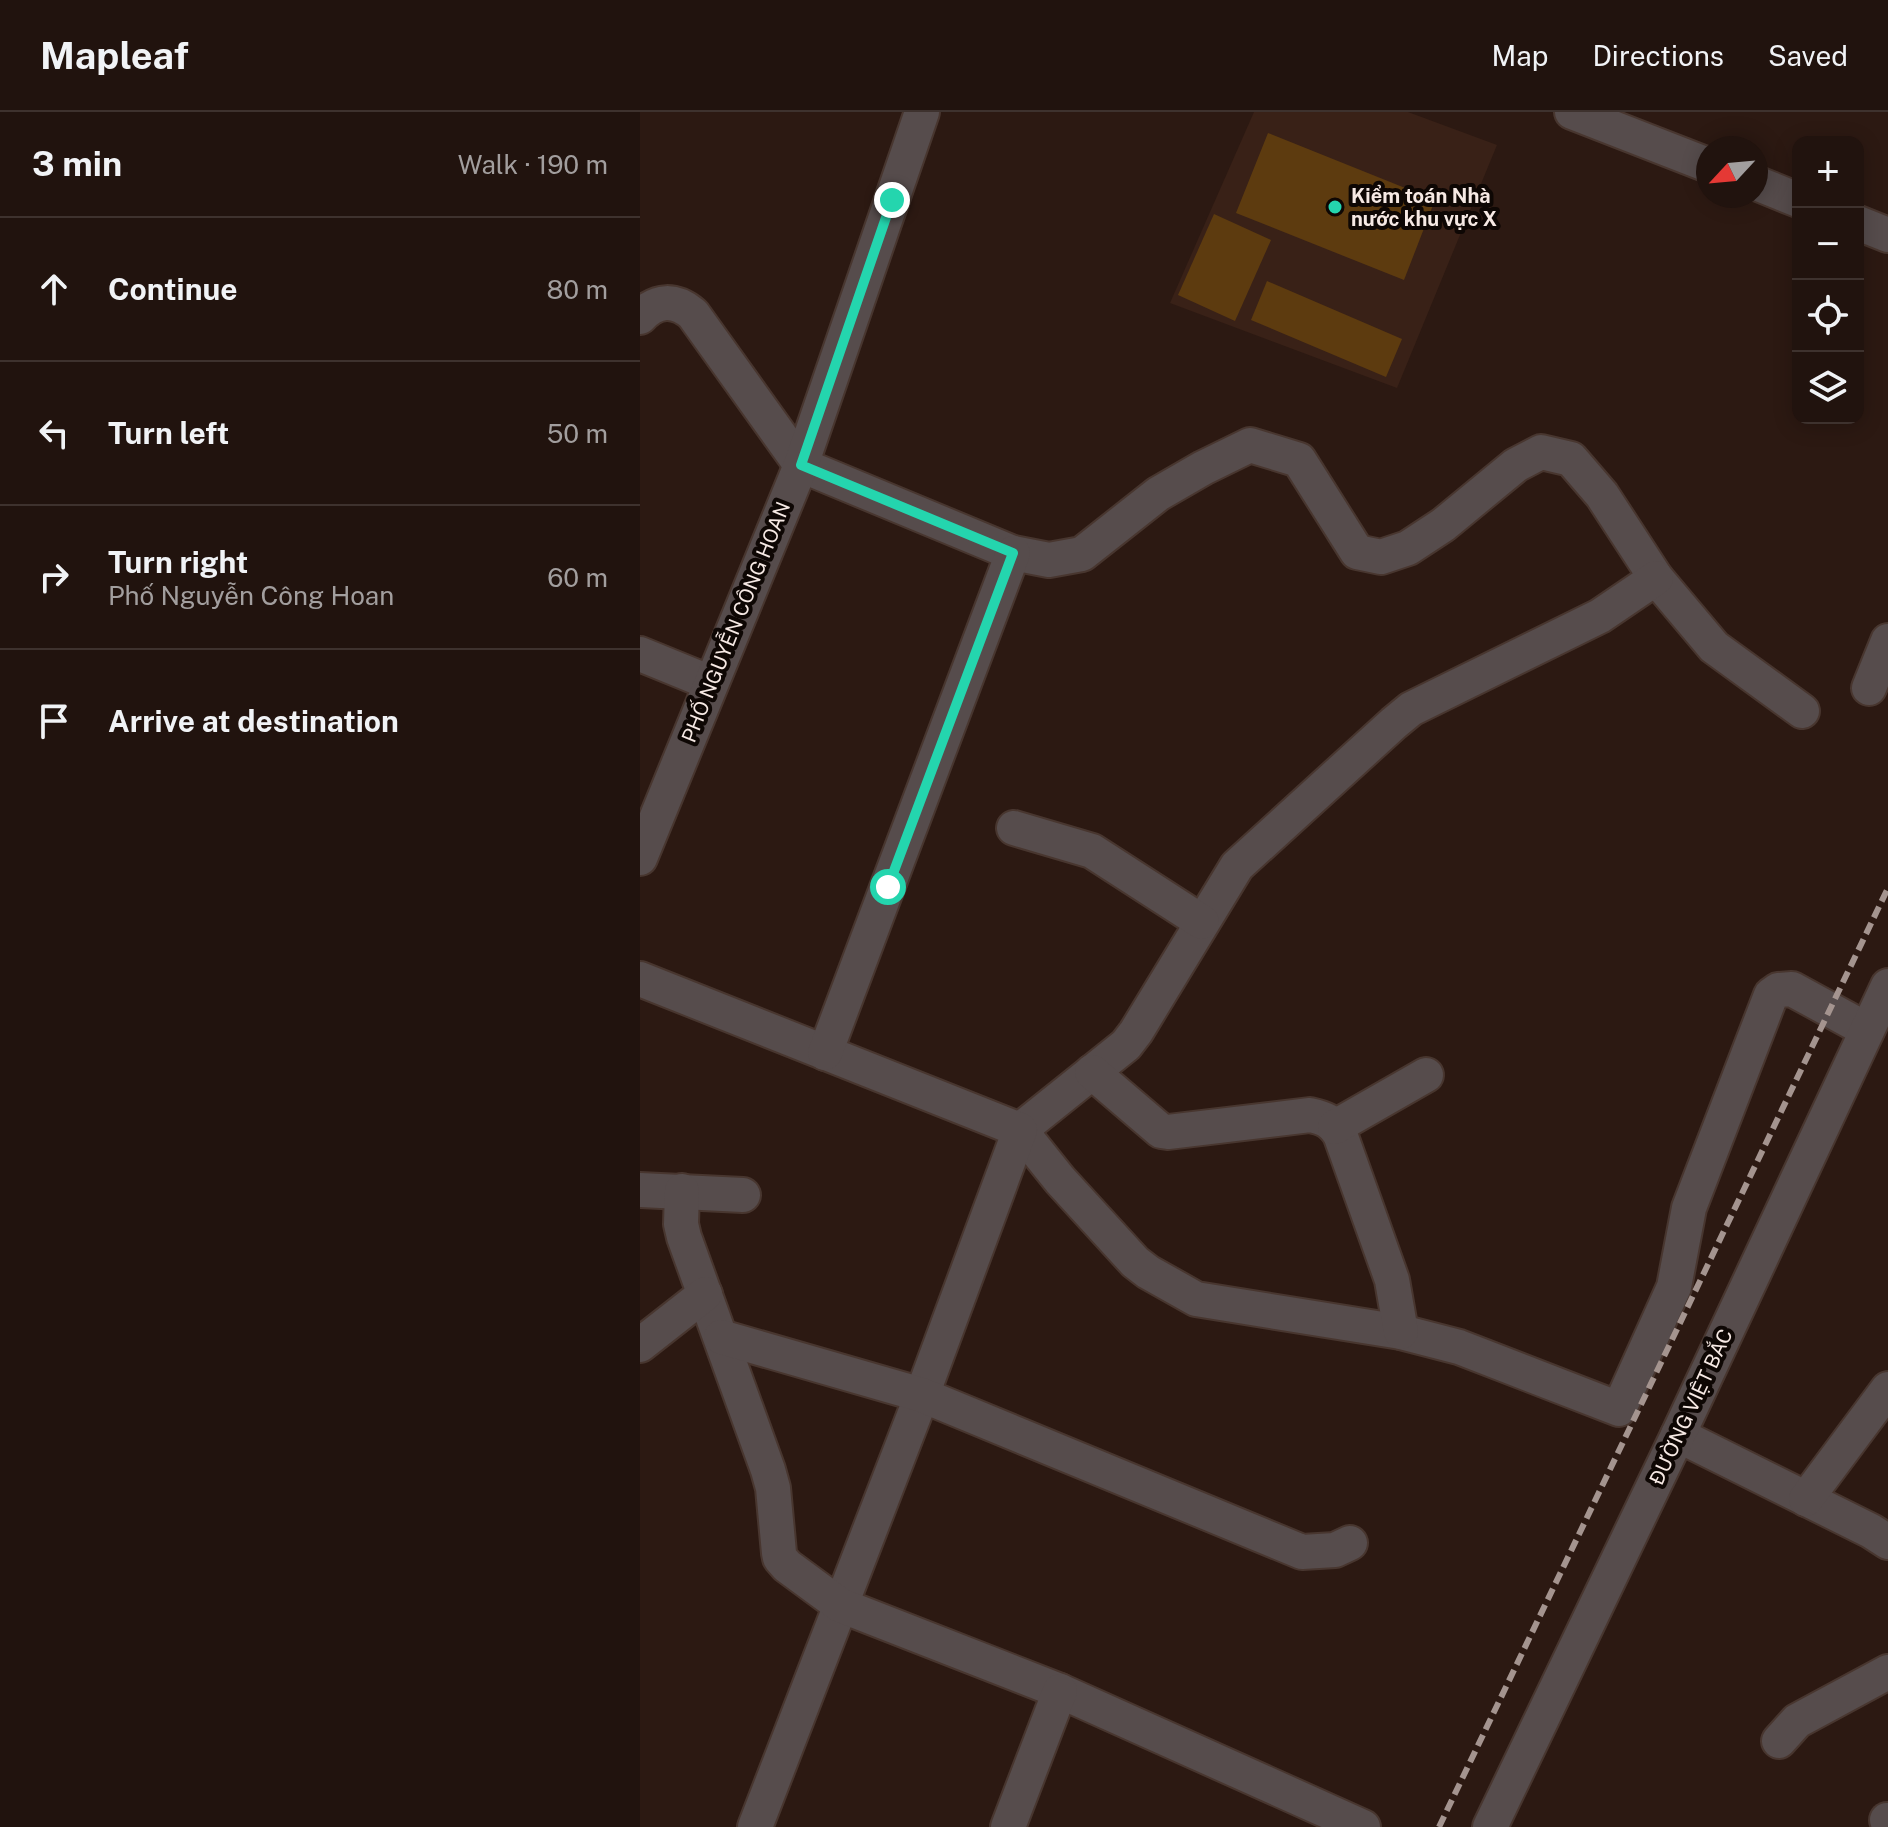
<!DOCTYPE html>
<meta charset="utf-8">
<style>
body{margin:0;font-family:"Public Sans",sans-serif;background:#291c17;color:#f1f3f6}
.controls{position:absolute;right:24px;top:24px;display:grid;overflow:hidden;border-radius:16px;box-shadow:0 4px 20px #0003}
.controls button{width:72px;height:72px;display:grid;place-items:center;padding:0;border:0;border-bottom:2px solid #3e322e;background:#21130e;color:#f1f3f6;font:40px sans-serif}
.compass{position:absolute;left:1056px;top:24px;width:72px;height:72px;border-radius:50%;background:#21130e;box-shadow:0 4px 20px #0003;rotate:244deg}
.stop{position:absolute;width:24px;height:24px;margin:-18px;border:6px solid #24d5ae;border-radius:50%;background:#fff}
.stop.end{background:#24d5ae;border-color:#fff;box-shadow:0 2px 8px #0008}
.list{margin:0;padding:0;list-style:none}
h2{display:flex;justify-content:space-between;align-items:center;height:104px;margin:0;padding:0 32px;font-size:34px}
h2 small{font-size:26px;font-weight:400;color:#a29e9e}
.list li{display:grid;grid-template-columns:52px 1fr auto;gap:24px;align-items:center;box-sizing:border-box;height:144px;padding:0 32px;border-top:2px solid #3e322e}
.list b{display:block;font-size:30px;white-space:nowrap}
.list p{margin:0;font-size:26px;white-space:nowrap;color:#a29e9e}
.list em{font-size:26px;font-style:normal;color:#a29e9e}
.icon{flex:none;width:44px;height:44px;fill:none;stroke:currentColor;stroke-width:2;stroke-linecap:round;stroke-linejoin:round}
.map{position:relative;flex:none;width:1248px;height:1715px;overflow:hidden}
header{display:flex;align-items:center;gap:48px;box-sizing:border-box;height:112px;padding:0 40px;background:#21130e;border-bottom:2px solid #3e322e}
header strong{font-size:38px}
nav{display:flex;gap:44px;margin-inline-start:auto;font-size:28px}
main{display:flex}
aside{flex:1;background:#21130e}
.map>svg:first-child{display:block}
.built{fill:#392117}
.building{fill:#5d3b0f}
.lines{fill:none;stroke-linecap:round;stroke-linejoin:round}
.minor-casing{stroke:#48362f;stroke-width:38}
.minor{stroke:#564c4c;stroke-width:34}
.rail{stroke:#a4948f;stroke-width:6;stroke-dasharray:12 6;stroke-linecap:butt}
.route{stroke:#24d5ae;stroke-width:10}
.poi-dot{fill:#24d5ae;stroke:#0e0704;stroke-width:3}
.labels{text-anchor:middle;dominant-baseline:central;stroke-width:8;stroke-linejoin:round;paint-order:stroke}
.poi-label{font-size:20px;font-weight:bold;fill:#f6e9e4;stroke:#0e0704;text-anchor:start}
.street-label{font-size:20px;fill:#f6e9e4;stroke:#0e0704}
</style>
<header>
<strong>Mapleaf</strong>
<nav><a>Map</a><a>Directions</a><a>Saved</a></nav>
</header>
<main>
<aside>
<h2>3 min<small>Walk · 190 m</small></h2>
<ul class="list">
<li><svg class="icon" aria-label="ahead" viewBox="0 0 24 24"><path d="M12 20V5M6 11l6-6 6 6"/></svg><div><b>Continue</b></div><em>80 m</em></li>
<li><svg class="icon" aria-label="left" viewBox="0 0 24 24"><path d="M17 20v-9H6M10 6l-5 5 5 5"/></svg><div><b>Turn left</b></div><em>50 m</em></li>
<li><svg class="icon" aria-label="right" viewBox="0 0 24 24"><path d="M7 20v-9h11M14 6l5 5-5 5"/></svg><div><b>Turn right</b><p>Phố Nguyễn Công Hoan</p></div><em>60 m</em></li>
<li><svg class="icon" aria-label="arrive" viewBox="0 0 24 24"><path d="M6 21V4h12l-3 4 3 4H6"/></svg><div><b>Arrive at destination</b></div></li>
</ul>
</aside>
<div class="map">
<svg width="1248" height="1715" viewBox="0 0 1248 1715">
<rect width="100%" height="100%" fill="#2c1912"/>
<polygon class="built" points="614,0 768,0 857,33 757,276 530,191"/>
<g class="building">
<polygon points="628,21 795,88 764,168 596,101"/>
<polygon points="574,102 631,128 595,209 538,183"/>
<polygon points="627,169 762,227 746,265 611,208"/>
</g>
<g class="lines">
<defs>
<g id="minor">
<polyline points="932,0 1068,53"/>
<polyline points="1116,71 1158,88"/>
<polyline points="1218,111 1248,123"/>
<path d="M 0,205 C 17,187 35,187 53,202 L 161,353 L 373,441 L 409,448 L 442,442 L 518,382 L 563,356 L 610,333 L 659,348 L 717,440 L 741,445 L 768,436 L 803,413 L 876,353 L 901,340 L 931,347 L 962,383 L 1016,466 L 1074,535 L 1162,599"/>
<polyline points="1016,466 960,504 771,597 754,611 597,754 496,920 486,933 380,1018 420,1068 495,1150 508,1160 556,1187 761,1220 819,1235 979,1297 1034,1175 1049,1096 1131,883 1138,878 1152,877 1227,918"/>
<polyline points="0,542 71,571"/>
<polyline points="1229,576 1248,529"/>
<polyline points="374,716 452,739 562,810"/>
<polyline points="0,746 161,353 282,0"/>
<polyline points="0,867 380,1018 282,1283 115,1715"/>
<polyline points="185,941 373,441"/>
<path d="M 452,960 L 521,1019 L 528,1020 L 670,1003 C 684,1006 692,1009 700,1022 L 752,1168 L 761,1220"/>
<polyline points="695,1015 786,963"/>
<polyline points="0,1078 103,1083"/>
<polyline points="42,1079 41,1112 44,1125 128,1358 133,1376 139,1441 140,1446 147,1454 200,1493 420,1579 723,1715"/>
<polyline points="81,1225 282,1283 662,1440 695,1438 710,1431"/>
<polyline points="0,1233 65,1182"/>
<polyline points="1038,1323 1231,1419 1248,1430"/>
<polyline points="1166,1387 1248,1277"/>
<polyline points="1139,1629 1157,1609 1248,1560"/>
<polyline points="1247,1708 1248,1708"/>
<polyline points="368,1715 420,1579"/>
<polyline points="850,1715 1038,1323 1248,874"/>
</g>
</defs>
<use href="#minor" class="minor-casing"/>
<use href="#minor" class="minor"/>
<polyline class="rail" points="799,1715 1248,776"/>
</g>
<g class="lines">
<polyline class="route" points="248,775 373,441 161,353 252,88"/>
</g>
<circle class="poi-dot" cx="695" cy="95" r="8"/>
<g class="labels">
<g class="poi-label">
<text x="711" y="84">Kiểm toán Nhà<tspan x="711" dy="23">nước khu vực X</tspan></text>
</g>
<g class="street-label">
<text transform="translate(96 510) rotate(-68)">PHỐ NGUYỄN CÔNG HOAN</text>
<text transform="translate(1051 1295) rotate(-65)">ĐƯỜNG VIỆT BẮC</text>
</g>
</g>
</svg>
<div class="controls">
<button>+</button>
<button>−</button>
<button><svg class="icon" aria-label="locate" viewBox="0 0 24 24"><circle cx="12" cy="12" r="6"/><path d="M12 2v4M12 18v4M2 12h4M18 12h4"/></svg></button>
<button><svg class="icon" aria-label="layers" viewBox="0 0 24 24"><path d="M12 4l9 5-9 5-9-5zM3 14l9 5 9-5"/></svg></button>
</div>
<svg class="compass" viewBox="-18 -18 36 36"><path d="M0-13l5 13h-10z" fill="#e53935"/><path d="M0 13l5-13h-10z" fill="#a29e9e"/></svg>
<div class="stop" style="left:248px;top:775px"></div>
<div class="stop end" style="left:252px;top:88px"></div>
</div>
</main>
